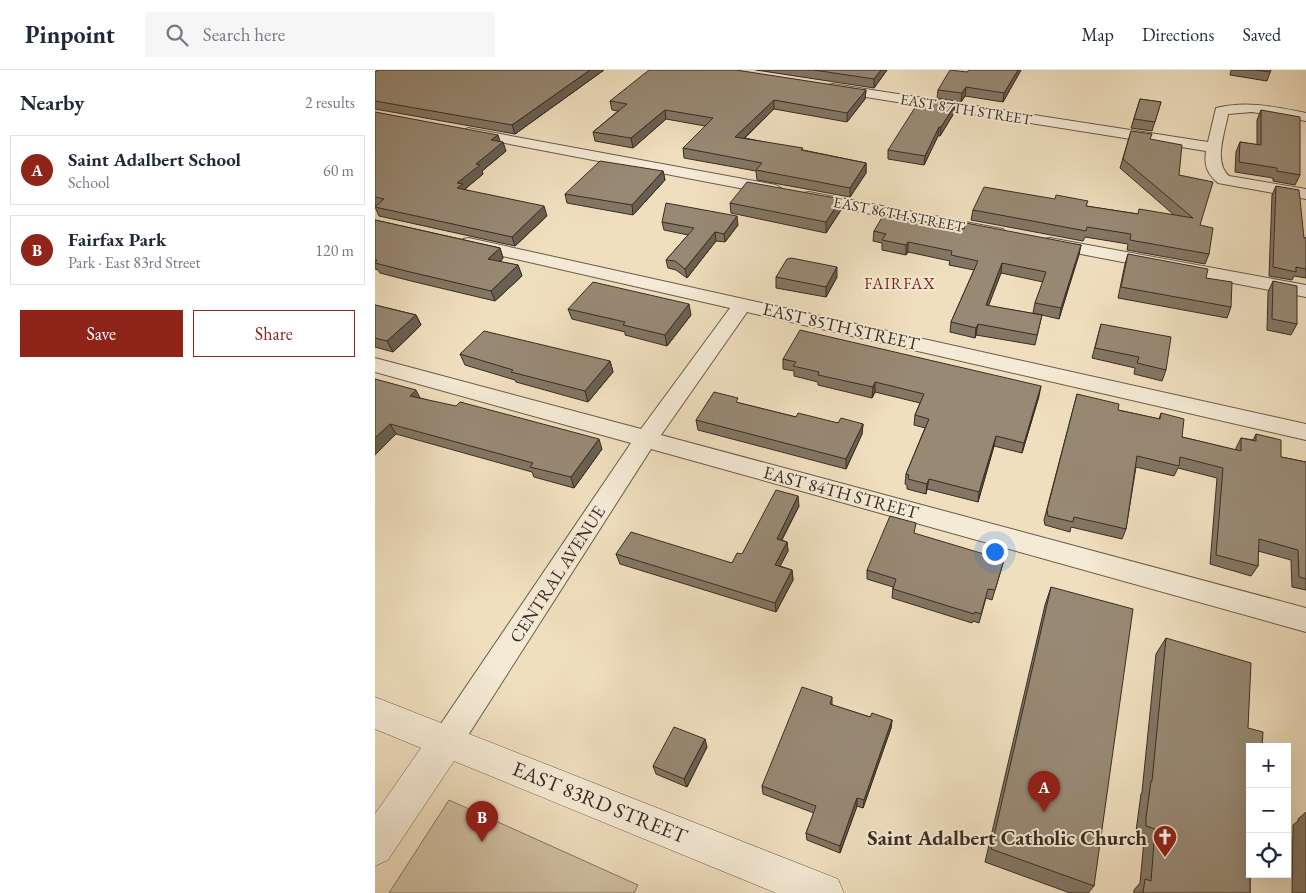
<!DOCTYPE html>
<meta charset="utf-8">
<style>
body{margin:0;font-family:"EB Garamond",serif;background:#f6f6f7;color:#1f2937}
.controls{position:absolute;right:15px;bottom:15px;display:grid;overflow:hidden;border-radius:0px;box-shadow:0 5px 20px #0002}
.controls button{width:45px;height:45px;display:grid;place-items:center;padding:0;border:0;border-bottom:1px solid #e0e1e3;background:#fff;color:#1f2937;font:25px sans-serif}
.you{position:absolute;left:619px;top:481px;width:18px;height:18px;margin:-12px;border:4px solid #fff;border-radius:50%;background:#1a73e8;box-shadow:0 0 0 8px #1a73e833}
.badge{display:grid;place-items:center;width:32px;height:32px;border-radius:50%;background:#8f2418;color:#fff;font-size:16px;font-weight:700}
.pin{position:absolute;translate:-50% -41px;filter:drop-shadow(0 1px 2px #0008)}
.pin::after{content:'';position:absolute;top:26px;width:18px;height:15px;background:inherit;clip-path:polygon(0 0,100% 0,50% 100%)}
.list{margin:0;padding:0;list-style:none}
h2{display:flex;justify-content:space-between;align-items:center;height:65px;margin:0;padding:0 20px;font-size:21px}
h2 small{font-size:16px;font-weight:400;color:#747a83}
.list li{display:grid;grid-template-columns:32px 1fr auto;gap:15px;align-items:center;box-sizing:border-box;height:70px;margin:0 10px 10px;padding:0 10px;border:1px solid #e0e1e3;border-radius:0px}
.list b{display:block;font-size:19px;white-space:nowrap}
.list p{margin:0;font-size:16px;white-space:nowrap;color:#747a83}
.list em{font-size:16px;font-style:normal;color:#747a83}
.actions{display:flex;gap:10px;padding:15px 20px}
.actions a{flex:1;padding:11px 0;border:1px solid #8f2418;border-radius:0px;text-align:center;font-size:18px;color:#8f2418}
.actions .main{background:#8f2418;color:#fff}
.icon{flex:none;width:28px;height:28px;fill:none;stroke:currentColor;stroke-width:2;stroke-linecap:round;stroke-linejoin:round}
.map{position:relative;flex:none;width:931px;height:823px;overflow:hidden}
header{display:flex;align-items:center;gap:30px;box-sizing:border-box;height:70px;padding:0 25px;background:#fff;border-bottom:1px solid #e0e1e3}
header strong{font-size:24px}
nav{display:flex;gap:28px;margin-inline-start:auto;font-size:18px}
.search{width:350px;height:45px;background:#f6f6f7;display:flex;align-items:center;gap:12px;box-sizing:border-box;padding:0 18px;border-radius:0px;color:#747a83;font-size:19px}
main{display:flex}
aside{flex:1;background:#fff}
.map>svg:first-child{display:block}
.green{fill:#d1c1a4;stroke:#857664}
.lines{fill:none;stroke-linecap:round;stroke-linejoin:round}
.minor-casing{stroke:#67594a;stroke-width:2}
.tertiary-casing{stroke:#67594a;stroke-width:1}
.minor{fill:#f5ead5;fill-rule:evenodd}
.tertiary{fill:#f5ead5;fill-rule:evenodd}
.wall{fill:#837664;stroke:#392c23}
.shaded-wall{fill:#6a6051;stroke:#392c23}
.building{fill:#988974;stroke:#392c23}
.labels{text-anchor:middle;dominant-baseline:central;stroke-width:4;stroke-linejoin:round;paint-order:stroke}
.far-street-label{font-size:15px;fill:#392c23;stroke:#f5ead5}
.far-quarter-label{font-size:16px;letter-spacing:1px;fill:#7a1f14;stroke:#f5ead5}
.street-label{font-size:18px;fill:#392c23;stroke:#f5ead5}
.near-street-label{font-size:21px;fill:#392c23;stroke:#f5ead5}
.near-poi-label{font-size:21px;font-weight:bold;fill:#392c23;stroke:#f5ead5;text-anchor:end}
</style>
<header>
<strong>Pinpoint</strong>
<div class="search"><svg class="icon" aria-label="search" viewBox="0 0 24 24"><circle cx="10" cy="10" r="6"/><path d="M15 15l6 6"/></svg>Search here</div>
<nav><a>Map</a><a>Directions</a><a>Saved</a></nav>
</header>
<main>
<aside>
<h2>Nearby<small>2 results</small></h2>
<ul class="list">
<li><span class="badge">A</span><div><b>Saint Adalbert School</b><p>School</p></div><em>60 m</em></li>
<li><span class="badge">B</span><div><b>Fairfax Park</b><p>Park · East 83rd Street</p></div><em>120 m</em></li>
</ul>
<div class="actions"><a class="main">Save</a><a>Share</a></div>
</aside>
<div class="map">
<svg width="931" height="823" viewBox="0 0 931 823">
<rect width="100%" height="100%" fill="#f0dfbf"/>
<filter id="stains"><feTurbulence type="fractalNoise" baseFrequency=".004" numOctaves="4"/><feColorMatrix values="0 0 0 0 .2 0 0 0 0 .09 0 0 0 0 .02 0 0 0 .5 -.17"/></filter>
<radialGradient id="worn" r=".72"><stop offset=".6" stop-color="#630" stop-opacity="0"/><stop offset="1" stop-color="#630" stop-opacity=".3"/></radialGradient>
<polygon class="green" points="74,730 263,815 259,823 14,823"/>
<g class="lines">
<defs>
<g id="minor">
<path d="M 458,14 L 833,72 L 841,38 C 872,30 900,37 931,43 L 931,51 L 877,42 L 853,44 C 850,63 838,92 854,106 L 931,119 L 931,129 L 843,113 C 832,103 829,96 831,81 L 453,21 L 451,18 L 453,15 Z"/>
<polygon points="93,58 401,115 409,120 401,125 88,65 86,62"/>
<polygon points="434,122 622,158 628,159 631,163 628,167 622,168 428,131 426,127 428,123"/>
<polygon points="94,168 931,354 931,370 372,242 286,365 931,538 931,562 276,379 83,681 72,686 61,681 57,671 61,661 256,373 0,302 0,288 266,359 355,238 88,177 85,173 88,169"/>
<polygon points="675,168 931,215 931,227 669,177 666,173 669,169"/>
</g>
<polygon id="tertiary" points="0,627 463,809 469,823 401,823 79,691 13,790 0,796 0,744 46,678 0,659"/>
</defs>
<use href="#minor" class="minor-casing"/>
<use href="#tertiary" class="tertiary-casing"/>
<use href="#minor" class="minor"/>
<use href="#tertiary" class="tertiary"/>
</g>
<g class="wall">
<polygon points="4,0 229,0 140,64 0,39 0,2"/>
<polygon points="381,0 512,0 499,18"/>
<polygon points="594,0 646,0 628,32 590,26 586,32 562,28 563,20 592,2"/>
<polygon points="856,0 896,0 892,11 855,5"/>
<polygon points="491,20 490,29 472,52 399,39 370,68 491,93 491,103 475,127 382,110 381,101 309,88 308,78 330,56 291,49 258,78 220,71 218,62 243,41 237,40 235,31"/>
<polygon points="765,29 786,32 777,61 756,58"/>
<polygon points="580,35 579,43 565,66 563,66 549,95 513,89 513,80 552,38"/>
<polygon points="886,40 925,105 920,115 898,111 898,108 860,102 861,82 865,72 882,75 882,50"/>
<polygon points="0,42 125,71 131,81 107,101 108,104 90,119 91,120 172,146 140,176 4,146 0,137 1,135 0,135"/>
<polygon points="756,61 804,105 825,155 834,184 830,194 752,180 753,174 710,167 708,171 596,150 598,140 711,136 763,144 799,145 745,98"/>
<polygon points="288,101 290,110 258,145 192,133 190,124"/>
<polygon points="901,116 929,168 931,168 931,208 919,206 917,210 894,206 897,125"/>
<polygon points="466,129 466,140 451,163 356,143 355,133"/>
<polygon points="0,150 125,178 128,188 125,192 143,195 147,206 120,231 36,211 5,203 3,200 0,199"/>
<polygon points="287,152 363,155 350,172 341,171 312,208 301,200 293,198 291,190 313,165 289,160"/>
<polygon points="589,159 706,175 684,249 658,243 660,233 668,212 626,203 613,236 667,245 660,275 601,265 600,268 575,262 576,252 599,200 574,195 575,191 533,182 531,185 507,180 507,173 498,171 499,161"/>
<polygon points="753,184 831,208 856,237 852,248 743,228 750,194"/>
<polygon points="401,207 462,207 451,227 401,218"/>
<polygon points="898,211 922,254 916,265 892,260 893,222"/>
<polygon points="0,235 41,245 46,255 18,282 0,277"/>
<polygon points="193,239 316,245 292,276 250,265 250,262 197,249"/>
<polygon points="726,254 791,300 787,311 759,304 760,298 717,288"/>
<polygon points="85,284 235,291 238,302 213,332 141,312 140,310 90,295"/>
<polygon points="408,289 664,326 647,383 619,376 603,432 552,419 551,424 532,419 532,415 530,414 531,404 550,358 539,355 540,345 545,333 500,322 497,328 443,315 443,312 419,306 419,301 408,299"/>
<polygon points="0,309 45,328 227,379 199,418 159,407 157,402 21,364 0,385"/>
<polygon points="702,324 743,340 784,349 786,343 807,367 861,380 861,378 866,368 878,370 881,364 906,387 931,392 931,520 917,517 916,490 883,481 883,496 876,506 835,494 842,408 803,398 799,406 761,397 751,459 747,469 696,457 695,462 670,455 669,450"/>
<polygon points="364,333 421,347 463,353 488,354 487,364 471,399 323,360 321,350"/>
<polygon points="424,436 407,470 412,472 413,481 405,496 417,500 418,510 401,542 245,494 241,484 357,493"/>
<polygon points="629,490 617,530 611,528 604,553 598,551 597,553 517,528 518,517 492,509 492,500"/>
<polygon points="676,517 719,816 713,823 695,823 610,792 670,535"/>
<polygon points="791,568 873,658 875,677 875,823 759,823 759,820 765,813 769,771 761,768 761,761 766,724 767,722 781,584"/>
<polygon points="457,627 457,635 495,647 517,650 516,658 488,738 482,736 465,783 432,770 431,763 439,743 388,724 387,716"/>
<polygon points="332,677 312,717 281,704 278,696"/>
<polygon points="931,742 931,823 917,823 918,755 923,751 923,749"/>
</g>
<g class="shaded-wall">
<polygon points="215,0 229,0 140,64 137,55"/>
<polygon points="506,0 512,0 499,18 499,9"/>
<polygon points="643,0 646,0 628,32 629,23"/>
<polygon points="591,17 590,26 586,32 587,23"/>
<polygon points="491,20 490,29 472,52 472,43"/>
<polygon points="399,30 399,39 361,76 360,67"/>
<polygon points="580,35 579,43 565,66 566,57"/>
<polygon points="290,40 291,49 258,78 256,68"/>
<polygon points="564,57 563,66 549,95 550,86"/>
<polygon points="123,65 126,74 128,72 131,81 107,101 108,104 90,119 92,123 82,118 82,113 101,94 116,70"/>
<polygon points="491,93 491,103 475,127 475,118"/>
<polygon points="288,101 290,110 258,145 257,135"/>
<polygon points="466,129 466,140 451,163 451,152"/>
<polygon points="169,136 172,146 140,176 137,167"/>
<polygon points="362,146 363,155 350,172 349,164"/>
<polygon points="340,162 341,171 312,208 310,199"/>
<polygon points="533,172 533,182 531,185 531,175"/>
<polygon points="706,175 704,185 684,249 686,238"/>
<polygon points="125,178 128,188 117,200 113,189"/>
<polygon points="627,193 626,203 610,245 611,235"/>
<polygon points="143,195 147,206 120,231 116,221"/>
<polygon points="462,197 462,207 451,227 451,217"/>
<polygon points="314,234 316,245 292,276 290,265"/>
<polygon points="41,245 46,255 18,282 12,271"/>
<polygon points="603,254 601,265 600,268 601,258"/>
<polygon points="235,291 238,302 213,332 210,321"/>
<polygon points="500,312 500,322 497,328 498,317"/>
<polygon points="666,316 664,326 647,383 649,373"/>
<polygon points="41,320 46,330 35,326"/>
<polygon points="15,354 21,364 0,385 0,368"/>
<polygon points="488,354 487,364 471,399 471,389"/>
<polygon points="621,366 619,376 603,432 604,422"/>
<polygon points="224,369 227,379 199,418 196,407"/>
<polygon points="554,409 551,424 552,414"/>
<polygon points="423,426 424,436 402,478 402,469"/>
<polygon points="412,472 413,481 401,504 400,495"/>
<polygon points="417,500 418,510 401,542 400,533"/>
<polygon points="517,650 516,658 488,738 489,730"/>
<polygon points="330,669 332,677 312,717 309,709"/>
<polygon points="482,728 482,736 465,783 465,776"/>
</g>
<g class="building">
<polygon points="4,0 215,0 137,55 0,31 0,2"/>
<polygon points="274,0 361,0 491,20 472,43 399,30 360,67 428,78 426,80 491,93 475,118 381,100 387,93 308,78 338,48 290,40 256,68 218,62 252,34 235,31"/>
<polygon points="439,0 506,0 499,9"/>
<polygon points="575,0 592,2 594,0 643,0 629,23 591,17 587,23 563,20"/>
<polygon points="880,0 896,0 895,2"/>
<polygon points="765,29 786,32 780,52 759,49"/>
<polygon points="556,31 580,35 566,57 564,57 550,86 513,80 541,36 552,38"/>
<polygon points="886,40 925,47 925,105 902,101 902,98 864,92 865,72 886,75"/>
<polygon points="0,42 123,65 116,70 128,72 101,94 105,95 82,113 88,114 82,118 169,136 137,167 0,137 9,129 0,127"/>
<polygon points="756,61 777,64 775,69 807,75 804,105 838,112 825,155 838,158 834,184 755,170 756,164 712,157 711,161 598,140 609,117 680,129 681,125 713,131 711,136 763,144 764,139 818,148 748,89"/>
<polygon points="225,91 288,101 257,135 190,124"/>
<polygon points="372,112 466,129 451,152 355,133"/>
<polygon points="901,116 924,120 929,168 931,168 931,199 921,197 921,202 898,197"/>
<polygon points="291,133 362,146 349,164 340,162 310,199 300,191 291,190 319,158 287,152"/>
<polygon points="509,144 589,159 591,153 706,175 686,238 660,233 671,202 627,193 611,235 667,245 662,265 603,254 601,258 576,252 603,191 576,185 577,181 533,172 531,175 507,170 511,164 499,161"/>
<polygon points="0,150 125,178 113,189 143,195 116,221 31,201 0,193 2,190 0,190"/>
<polygon points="753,184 833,199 831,208 857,212 856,237 746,217"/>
<polygon points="416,188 462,197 451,217 401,207 412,189"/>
<polygon points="898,211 922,216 922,254 897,249"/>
<polygon points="218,212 314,234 290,265 248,255 250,252 193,239"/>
<polygon points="0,235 41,245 12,271 0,268"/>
<polygon points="726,254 796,267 791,300 762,293 764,287 720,278"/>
<polygon points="425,260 666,316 649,373 621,366 604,422 554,409 552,414 533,409 534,405 531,404 554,349 540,345 549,324 500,312 498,317 443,305 444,302 418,296 421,292 408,289"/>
<polygon points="109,261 235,291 210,321 136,302 138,300 85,284"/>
<polygon points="0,309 41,320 35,326 81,336 85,332 224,369 196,407 155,397 158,393 15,354 0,368"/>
<polygon points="339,322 363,328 361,332 421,347 423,343 463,353 466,348 488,354 471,389 321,350"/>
<polygon points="702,324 744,334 743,340 785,349 786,343 809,349 807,367 866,381 866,368 881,371 881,364 906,370 906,387 931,392 931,509 924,507 923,480 884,469 883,496 841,485 848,398 805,387 804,396 762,386 751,459 699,447 698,452 673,446 672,440"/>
<polygon points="401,420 423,426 402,469 412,472 400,495 417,500 400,533 241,484 256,462 357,493 362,483 367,484"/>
<polygon points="515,446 541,453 539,463 629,490 620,520 613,519 606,544 600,542 599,544 518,519 521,509 492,500"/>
<polygon points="676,517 758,539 719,816 616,779"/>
<polygon points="791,568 876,593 873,658 888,662 887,677 875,677 875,823 768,823 770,809 776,811 780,759 771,756 771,748 776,711 777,711"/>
<polygon points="427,617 457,627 455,634 495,647 497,643 517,650 489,730 482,728 465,776 431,763 441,736 387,716"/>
<polygon points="299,657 330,669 309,709 278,696"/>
</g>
<defs>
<symbol id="church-pin" viewBox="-11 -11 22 30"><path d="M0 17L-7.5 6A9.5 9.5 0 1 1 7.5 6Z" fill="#8f2418" stroke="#f5ead5"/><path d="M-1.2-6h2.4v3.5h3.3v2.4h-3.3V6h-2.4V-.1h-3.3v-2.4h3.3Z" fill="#fff"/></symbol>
</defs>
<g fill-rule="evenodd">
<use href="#church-pin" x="776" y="753" width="28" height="38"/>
</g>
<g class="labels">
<g class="far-street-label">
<text transform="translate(591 39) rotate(9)">EAST 87TH STREET</text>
<text transform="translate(524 144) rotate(11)">EAST 86TH STREET</text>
</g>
<g class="far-quarter-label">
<text x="525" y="213">FAIRFAX</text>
</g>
<g class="street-label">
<text transform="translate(466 256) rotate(13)">EAST 85TH STREET</text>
<text transform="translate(466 422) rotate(15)">EAST 84TH STREET</text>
<text transform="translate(182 504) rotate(-57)">CENTRAL AVENUE</text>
</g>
<g class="near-street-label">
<text transform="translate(225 732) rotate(22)">EAST 83RD STREET</text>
</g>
<g class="near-poi-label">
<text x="772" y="767">Saint Adalbert Catholic Church</text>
</g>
</g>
<rect width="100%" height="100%" filter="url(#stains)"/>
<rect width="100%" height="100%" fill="url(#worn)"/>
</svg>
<div class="controls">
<button>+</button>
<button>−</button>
<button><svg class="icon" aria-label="locate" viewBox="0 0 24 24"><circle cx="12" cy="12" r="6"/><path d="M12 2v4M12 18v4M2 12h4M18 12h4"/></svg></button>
</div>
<div class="you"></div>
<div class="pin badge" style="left:669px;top:742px">A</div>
<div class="pin badge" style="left:107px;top:772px">B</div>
</div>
</main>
